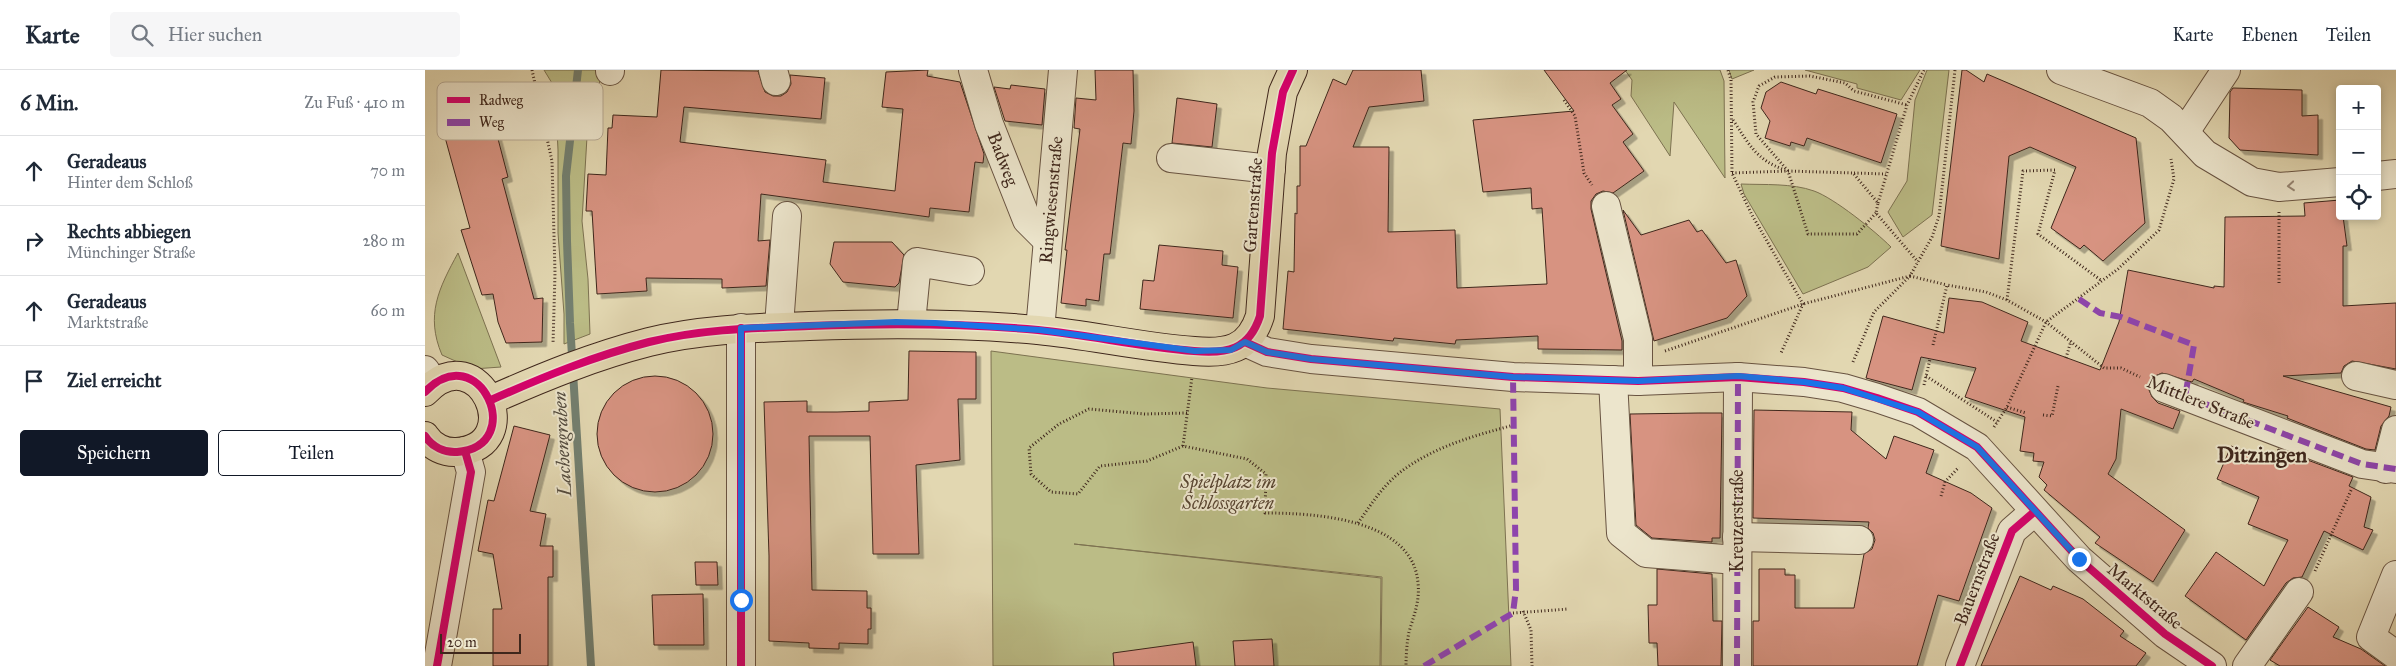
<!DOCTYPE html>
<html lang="de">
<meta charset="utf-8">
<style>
body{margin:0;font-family:"IM FELL Great Primer",serif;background:#f6f6f7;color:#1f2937}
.controls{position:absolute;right:15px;top:15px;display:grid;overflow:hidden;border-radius:5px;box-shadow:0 2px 8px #0003}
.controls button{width:45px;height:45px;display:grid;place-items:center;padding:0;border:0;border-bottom:1px solid #e0e1e3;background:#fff;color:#1f2937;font:25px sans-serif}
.scale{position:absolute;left:15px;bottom:12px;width:81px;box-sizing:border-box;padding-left:5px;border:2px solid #3f271c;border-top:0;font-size:14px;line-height:18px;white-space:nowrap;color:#3f271c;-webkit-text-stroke:4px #ece5cc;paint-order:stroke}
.stop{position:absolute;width:15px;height:15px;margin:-11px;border:4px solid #1a73e8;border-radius:50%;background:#fff}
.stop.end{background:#1a73e8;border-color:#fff;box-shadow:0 1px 5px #0008}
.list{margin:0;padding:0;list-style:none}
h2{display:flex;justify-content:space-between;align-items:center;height:65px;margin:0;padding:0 20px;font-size:21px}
h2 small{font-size:16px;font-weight:400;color:#747a83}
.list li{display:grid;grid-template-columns:32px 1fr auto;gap:15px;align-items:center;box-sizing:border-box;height:70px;padding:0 20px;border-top:1px solid #e0e1e3}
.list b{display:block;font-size:19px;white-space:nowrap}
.list p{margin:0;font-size:16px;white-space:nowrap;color:#747a83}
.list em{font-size:16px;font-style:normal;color:#747a83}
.actions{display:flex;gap:10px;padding:15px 20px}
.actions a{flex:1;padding:11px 0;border:1px solid #111827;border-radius:5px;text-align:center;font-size:18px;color:#111827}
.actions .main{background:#111827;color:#fff}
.icon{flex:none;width:28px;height:28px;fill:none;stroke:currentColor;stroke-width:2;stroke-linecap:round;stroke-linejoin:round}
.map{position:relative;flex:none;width:1971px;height:596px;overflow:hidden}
header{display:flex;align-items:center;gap:30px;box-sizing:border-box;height:70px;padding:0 25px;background:#fff;border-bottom:1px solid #e0e1e3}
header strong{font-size:24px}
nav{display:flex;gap:28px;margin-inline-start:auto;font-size:18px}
.search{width:350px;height:45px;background:#f6f6f7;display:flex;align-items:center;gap:12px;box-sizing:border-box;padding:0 18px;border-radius:5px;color:#747a83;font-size:19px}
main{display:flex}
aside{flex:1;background:#fff}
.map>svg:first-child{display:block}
.green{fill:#bbbc86;stroke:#7d7251}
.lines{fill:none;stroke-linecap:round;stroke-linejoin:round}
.stream{stroke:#737f6f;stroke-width:8}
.building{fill:#d79381;stroke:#3f271c;filter:url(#shadow)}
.minor-casing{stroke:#685341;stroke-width:30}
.major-casing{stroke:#3f271c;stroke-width:30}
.path{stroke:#3f271c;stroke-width:3;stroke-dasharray:1 2.5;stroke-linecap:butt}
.minor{stroke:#ece5cc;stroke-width:28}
.major{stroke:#e2d7b1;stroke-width:28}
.quiet{stroke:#8e44ad;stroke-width:6;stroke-dasharray:12 6;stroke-linecap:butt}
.cycleway-casing{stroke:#ece5cc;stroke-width:11}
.cycleway{stroke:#d6006c;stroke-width:8}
.oneway{stroke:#968674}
.route{stroke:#1a73e8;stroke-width:6}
.labels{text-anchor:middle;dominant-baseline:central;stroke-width:4;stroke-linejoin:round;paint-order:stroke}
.street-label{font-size:18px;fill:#3f271c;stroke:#ece5cc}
.park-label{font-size:18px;font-style:italic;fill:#584531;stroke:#ece5cc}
.water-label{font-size:19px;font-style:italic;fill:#544c3f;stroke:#ece5cc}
.district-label{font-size:22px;font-weight:bold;fill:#3f271c;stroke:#ece5cc}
.key{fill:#ece5cc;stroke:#b8ac97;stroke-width:1}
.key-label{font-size:14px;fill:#3f271c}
</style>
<header>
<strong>Karte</strong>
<div class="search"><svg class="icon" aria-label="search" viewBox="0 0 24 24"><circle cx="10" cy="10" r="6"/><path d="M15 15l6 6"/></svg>Hier suchen</div>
<nav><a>Karte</a><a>Ebenen</a><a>Teilen</a></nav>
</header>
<main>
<aside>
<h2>6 Min.<small>Zu Fuß · 410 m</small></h2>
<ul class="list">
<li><svg class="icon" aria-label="ahead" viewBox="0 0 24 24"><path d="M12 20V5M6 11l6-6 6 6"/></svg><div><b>Geradeaus</b><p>Hinter dem Schloß</p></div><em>70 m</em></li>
<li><svg class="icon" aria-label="right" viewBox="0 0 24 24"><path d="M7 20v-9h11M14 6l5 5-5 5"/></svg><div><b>Rechts abbiegen</b><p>Münchinger Straße</p></div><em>280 m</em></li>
<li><svg class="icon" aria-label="ahead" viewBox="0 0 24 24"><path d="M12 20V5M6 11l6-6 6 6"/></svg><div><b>Geradeaus</b><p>Marktstraße</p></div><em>60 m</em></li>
<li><svg class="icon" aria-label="arrive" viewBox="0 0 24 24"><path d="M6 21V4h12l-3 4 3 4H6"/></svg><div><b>Ziel erreicht</b></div></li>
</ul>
<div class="actions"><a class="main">Speichern</a><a>Teilen</a></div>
</aside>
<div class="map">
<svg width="1971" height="596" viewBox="0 0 1971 596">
<defs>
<filter id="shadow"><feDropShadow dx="4.5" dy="4.5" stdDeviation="0" flood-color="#0004"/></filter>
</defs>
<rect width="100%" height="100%" fill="#e2d7b1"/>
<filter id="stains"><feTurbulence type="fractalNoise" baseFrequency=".004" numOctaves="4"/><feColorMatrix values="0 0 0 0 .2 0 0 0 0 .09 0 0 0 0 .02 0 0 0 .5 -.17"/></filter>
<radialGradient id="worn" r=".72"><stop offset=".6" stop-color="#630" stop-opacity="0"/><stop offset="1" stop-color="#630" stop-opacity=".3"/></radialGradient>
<g class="green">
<polygon points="119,0 177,0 172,25 163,50 157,151 163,209 165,264 139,274 139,244 133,163 133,80 130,18"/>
<polygon points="1200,0 1295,0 1299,11 1300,108 1249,32 1245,86 1206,26 1207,10"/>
<polygon points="1304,0 1329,0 1307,9"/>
<polygon points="1380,0 1495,0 1476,30 1432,18 1432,14"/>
<polygon points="1502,0 1524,0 1507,145 1478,167 1463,142 1482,111 1490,30"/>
<path d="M 1316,114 C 1339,115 1367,113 1389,121 C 1409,128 1450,161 1466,177 L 1443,197 L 1378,224 L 1319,124 Z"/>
<path d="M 33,183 L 76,297 L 48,299 L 17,285 C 0,245 14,218 33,183 Z"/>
<polygon points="566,281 842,318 1075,339 1086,596 956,596 957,507 649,474 956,508 955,596 568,596"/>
</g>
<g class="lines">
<polyline class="stream" points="153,0 141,106 142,171 145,253 166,596"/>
</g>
<g class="building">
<polygon points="236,0 333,1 340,22 348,26 356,26 362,22 366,14 365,5 400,8 396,49 259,37 255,72 401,90 398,112 470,121 478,39 457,37 461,2 503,0 502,6 535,12 559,84 558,93 550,92 544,142 505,138 504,147 336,124 333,171 345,170 341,216 297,218 297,209 221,208 222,221 172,224 167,141 161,141 163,104 181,105 183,58 187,58 188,45 232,47"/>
<polygon points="670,0 708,0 709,41 706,74 698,73 685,184 679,184 674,231 661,229 661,236 636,233 642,180 640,180 655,59 649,58 651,28 671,30"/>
<polygon points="928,0 996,0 999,31 944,37 928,77 964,77 963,162 1030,160 1032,218 1122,214 1117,138 1107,139 1106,118 1058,122 1048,50 1149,41 1119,0 1202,0 1185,13 1196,29 1187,35 1208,64 1198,72 1219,101 1188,123 1178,121 1171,124 1166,131 1166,139 1197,271 1197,280 1113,279 1113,266 1031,270 1030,274 969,268 968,271 858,259 863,201 869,202 870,143 872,144 872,116 875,116 875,76 881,76 908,9 921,15"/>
<polygon points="1537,0 1541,0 1559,12 1562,4 1711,68 1720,153 1678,191 1659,175 1655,179 1626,158 1651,97 1605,77 1584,86 1574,189 1516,176"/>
<polygon points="1356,12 1391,24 1393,19 1472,44 1456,93 1382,68 1379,76 1366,72 1365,76 1340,68 1345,51 1336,38 1341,22"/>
<polygon points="586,15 620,19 617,55 580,51 569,17 585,19"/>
<polygon points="1808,18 1877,20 1877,46 1893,45 1893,85 1815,80 1804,68 1805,22"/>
<polygon points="752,28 792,34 787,77 747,73"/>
<polygon points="67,46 83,107 77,109 109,229 118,228 117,272 81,273 73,252 68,224 57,225 36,160 45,158 18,60"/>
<polygon points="1915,130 1915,146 1918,146 1922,176 1918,176 1918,236 1971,233 1971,299 1927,291 1919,296 1916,303 1858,306 1966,337 1964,346 1956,356 1950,380 1941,379 1862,348 1863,346 1818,332 1819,330 1769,309 1767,312 1737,303 1730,306 1724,313 1724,320 1727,327 1733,333 1755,341 1748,359 1696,339 1691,389 1683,404 1760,460 1728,512 1670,473 1675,467 1619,420 1622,415 1614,407 1619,392 1608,391 1609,383 1595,381 1600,347 1540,327 1551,298 1496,287 1487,320 1441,308 1458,246 1519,263 1524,228 1557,232 1603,252 1596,271 1675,300 1694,252 1703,200 1789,218 1789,216 1799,217 1800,147 1880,146 1879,133"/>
<polygon points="1198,140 1216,165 1264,150 1272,162 1277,160 1301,193 1311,190 1322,226 1302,248 1229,271"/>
<polygon points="409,172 467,172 479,185 474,213 470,217 418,212 405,194"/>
<polygon points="734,175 798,181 797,195 813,197 808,248 715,239 718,210 729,211"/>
<polygon points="484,281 551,282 551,329 533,329 535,390 491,395 494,484 448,484 445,366 384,366 387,520 442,521 442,538 446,538 446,559 443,559 443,574 414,573 414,579 384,578 384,573 344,571 344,486 339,332 382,331 382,342 412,342 444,341 444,332 483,330"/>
<circle cx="230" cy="364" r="58"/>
<polygon points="1329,340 1427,342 1426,360 1461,389 1469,366 1509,380 1501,403 1546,423 1567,438 1534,531 1513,525 1492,596 1328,596 1328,551 1334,551 1334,499 1360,499 1360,505 1370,505 1370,538 1429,538 1439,484 1447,479 1450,470 1448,463 1443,458 1444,452 1328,448"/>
<polygon points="1274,343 1297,343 1295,468 1287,468 1287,472 1227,468 1211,455 1205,344"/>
<polygon points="89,356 125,365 105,441 121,444 115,476 128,476 128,507 123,507 123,596 68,596 68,539 77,539 68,484 53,481 63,430 69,431"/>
<polygon points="1806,376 1849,394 1853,379 1928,407 1924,416 1946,427 1939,457 1948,460 1938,480 1899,461 1877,507 1868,508 1861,513 1821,570 1760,526 1791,482 1839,516 1863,470 1823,454 1834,427 1792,409"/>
<polygon points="270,492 292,492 293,515 271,515"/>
<polygon points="1232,499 1287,504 1288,551 1297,551 1296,596 1233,596 1232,573 1224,573 1223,535 1232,535"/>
<polygon points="1595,506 1626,520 1628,516 1658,529 1699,561 1695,566 1721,583 1711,596 1556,596"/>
<polygon points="278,524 279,575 229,575 227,525"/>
<polygon points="1883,537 1914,557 1908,567 1936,579 1960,596 1855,596 1845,590"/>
<polygon points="847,569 849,596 810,596 808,571"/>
<polygon points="768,572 771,596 689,596 688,583"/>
</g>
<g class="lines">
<defs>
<g id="minor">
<polyline points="348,0 351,11"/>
<polyline points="548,0 564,54 602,150 622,170"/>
<polyline points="1636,0 1725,33 1746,48 1780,84 1827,112 1854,117 1915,112"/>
<polyline points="185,1 185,0"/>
<polyline points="1760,62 1801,0"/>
<polyline points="746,88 846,99"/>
<polyline points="1952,106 1971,104"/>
<polyline points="1181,136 1213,269 1213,311"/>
<polyline points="486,253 492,192 545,201"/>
<polyline points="354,256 362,146"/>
<polyline points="615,260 638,0"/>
<polyline points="820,272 842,282 886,289 1088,307 1213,311 1313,307 1379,312 1418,318 1452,328 1493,342 1552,377 1654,489 1740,564 1787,596"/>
<polyline points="0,300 9,313"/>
<polyline points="1931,306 1971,315"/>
<polyline points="1188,310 1196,463 1221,483 1312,490"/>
<polyline points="1739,318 1937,394 1971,399"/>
<polyline points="1961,399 1971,360"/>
<polyline points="1312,467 1434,470"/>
<polyline points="1971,505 1946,567 1971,585"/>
<polyline points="12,596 46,402 40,381"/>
<polyline points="316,596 316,258"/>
<polyline points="1312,596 1313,307"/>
<polyline points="1535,596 1587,461 1609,442"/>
<polyline points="1822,596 1874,522"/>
</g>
<g id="major">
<path d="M 0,322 C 54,265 104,376 32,382 C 20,383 7,377 0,366"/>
<path d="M 66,330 C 118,307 169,286 224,272 C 277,259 330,258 384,256 C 461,253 536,253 613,260 C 665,265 716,277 769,281 C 802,284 824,280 835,246 L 847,83 L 858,22 L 868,0"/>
</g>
</defs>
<use href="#minor" class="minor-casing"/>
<use href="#major" class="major-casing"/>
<g class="path">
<polyline points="107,0 127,91 130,203 128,274"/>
<polyline points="1303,0 1306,10 1307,103 1327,145 1378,234 1356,283"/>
<polyline points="1139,30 1150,46 1159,103 1167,115"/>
<path d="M 1308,50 C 1324,74 1331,90 1360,100"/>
<polyline points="1307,103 1363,101 1428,103 1453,133 1451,143 1493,192"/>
<polyline points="1429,103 1461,104"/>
<polyline points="1453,133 1482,35 1499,0"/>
<polyline points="1854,142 1854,214"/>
<polyline points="1451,143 1432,164 1383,164 1363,101 1331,64 1328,32 1334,16 1350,7 1385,6 1420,13 1429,21 1482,35"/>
<polyline points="1582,230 1598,101 1630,100 1613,164 1677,211"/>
<polyline points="1508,275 1522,215 1561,222 1582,230 1621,252 1679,298 1696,298 1715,307"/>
<polyline points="1240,281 1378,234 1485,206 1507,167 1514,146 1530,0"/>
<polyline points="1641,288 1646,271"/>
<polyline points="1428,292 1449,242 1485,206 1522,215"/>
<polyline points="1501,306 1572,352"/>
<polyline points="1499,315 1505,289"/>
<polyline points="1582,337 1601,343"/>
<path d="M 762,343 L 720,344 L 664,339 L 634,354 L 604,378 L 606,404 L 626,422 L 653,424 L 675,396 L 722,391 L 758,376 L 822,389 L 841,404 L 840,443 C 888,443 988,448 993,513 C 995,531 989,545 984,562 C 982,572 981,585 981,596"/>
<polyline points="1618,345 1627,346 1633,316"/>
<polyline points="1569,357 1582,337 1621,252 1693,199 1734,160 1749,109 1746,89"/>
<polyline points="758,376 767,307"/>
<polyline points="1516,426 1520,412 1534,397"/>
<path d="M 933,453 C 947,433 961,411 981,398 C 1014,375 1052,365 1089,355"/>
<polyline points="1890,501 1927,418"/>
<polyline points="1098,541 1106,560 1107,596"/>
<polyline points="1088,543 1143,539"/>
</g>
<use href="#minor" class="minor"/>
<use href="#major" class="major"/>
<g class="quiet">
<polyline points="1654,229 1675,243 1696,247 1769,275 1760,327"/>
<polyline points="1739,318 1937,394 1971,399"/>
<polyline points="999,596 1088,543 1091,519 1088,307"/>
<polyline points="1312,596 1313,307"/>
</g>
<defs>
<g id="cycleway">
<polyline points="820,272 842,282 886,289 1088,307 1213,311 1313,307 1379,312 1418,318 1452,328 1493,342 1552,377 1654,489 1740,564 1787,596"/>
<path d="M 0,322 C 54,265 104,376 32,382 C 20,383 7,377 0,366"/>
<path d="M 66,330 C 118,307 169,286 224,272 C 277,259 330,258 384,256 C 461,253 536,253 613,260 C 665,265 716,277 769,281 C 802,284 824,280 835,246 L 847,83 L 858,22 L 868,0"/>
<polyline points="12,596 46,402 40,381"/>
<polyline points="316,596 316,258"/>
<polyline points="1535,596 1587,461 1609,442"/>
</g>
</defs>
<use href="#cycleway" class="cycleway-casing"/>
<use href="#cycleway" class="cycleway"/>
</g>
<defs><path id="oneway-chevron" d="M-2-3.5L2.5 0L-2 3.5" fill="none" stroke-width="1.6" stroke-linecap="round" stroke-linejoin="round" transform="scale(1.25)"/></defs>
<use class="oneway" href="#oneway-chevron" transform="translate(1866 116) rotate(175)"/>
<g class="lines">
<polyline class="route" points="316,530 316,258 471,252 510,253 615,260 770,281 806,280 820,272 842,282 886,289 1088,307 1213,311 1313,306 1379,312 1418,318 1493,342 1552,377 1654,489"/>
</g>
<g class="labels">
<g class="street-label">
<text transform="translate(578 89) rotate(69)">Badweg</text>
<text transform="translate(626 130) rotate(-85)">Ringwiesenstraße</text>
<text transform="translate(828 135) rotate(-86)">Gartenstraße</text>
<text transform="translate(1776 332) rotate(22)">Mittlere Straße</text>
<text transform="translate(1312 451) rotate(-90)">Kreuzerstraße</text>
<text transform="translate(1552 509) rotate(-69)">Bauernstraße</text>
<text transform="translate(1720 526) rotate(40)">Marktstraße</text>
</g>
<g class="park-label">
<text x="803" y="412">Spielplatz im<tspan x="803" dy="21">Schlossgarten</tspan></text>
</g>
<g class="water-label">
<text transform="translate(137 374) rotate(-93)">Lachengraben</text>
</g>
<g class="district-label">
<text x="1837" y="384">Ditzingen</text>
</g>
</g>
<rect x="12" y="12" width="166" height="58" rx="8" class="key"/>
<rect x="22" y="27" width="23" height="6" fill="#d6006c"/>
<rect x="22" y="49" width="23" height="7" fill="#8e44ad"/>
<g class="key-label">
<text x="54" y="35">Radweg</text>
<text x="54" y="57">Weg</text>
</g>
<rect width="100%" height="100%" filter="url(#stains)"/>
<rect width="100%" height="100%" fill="url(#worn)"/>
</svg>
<div class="controls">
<button>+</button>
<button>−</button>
<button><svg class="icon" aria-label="locate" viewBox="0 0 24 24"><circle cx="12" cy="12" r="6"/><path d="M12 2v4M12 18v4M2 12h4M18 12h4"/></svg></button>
</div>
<div class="scale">20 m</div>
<div class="stop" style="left:316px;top:530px"></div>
<div class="stop end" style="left:1654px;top:489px"></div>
</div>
</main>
